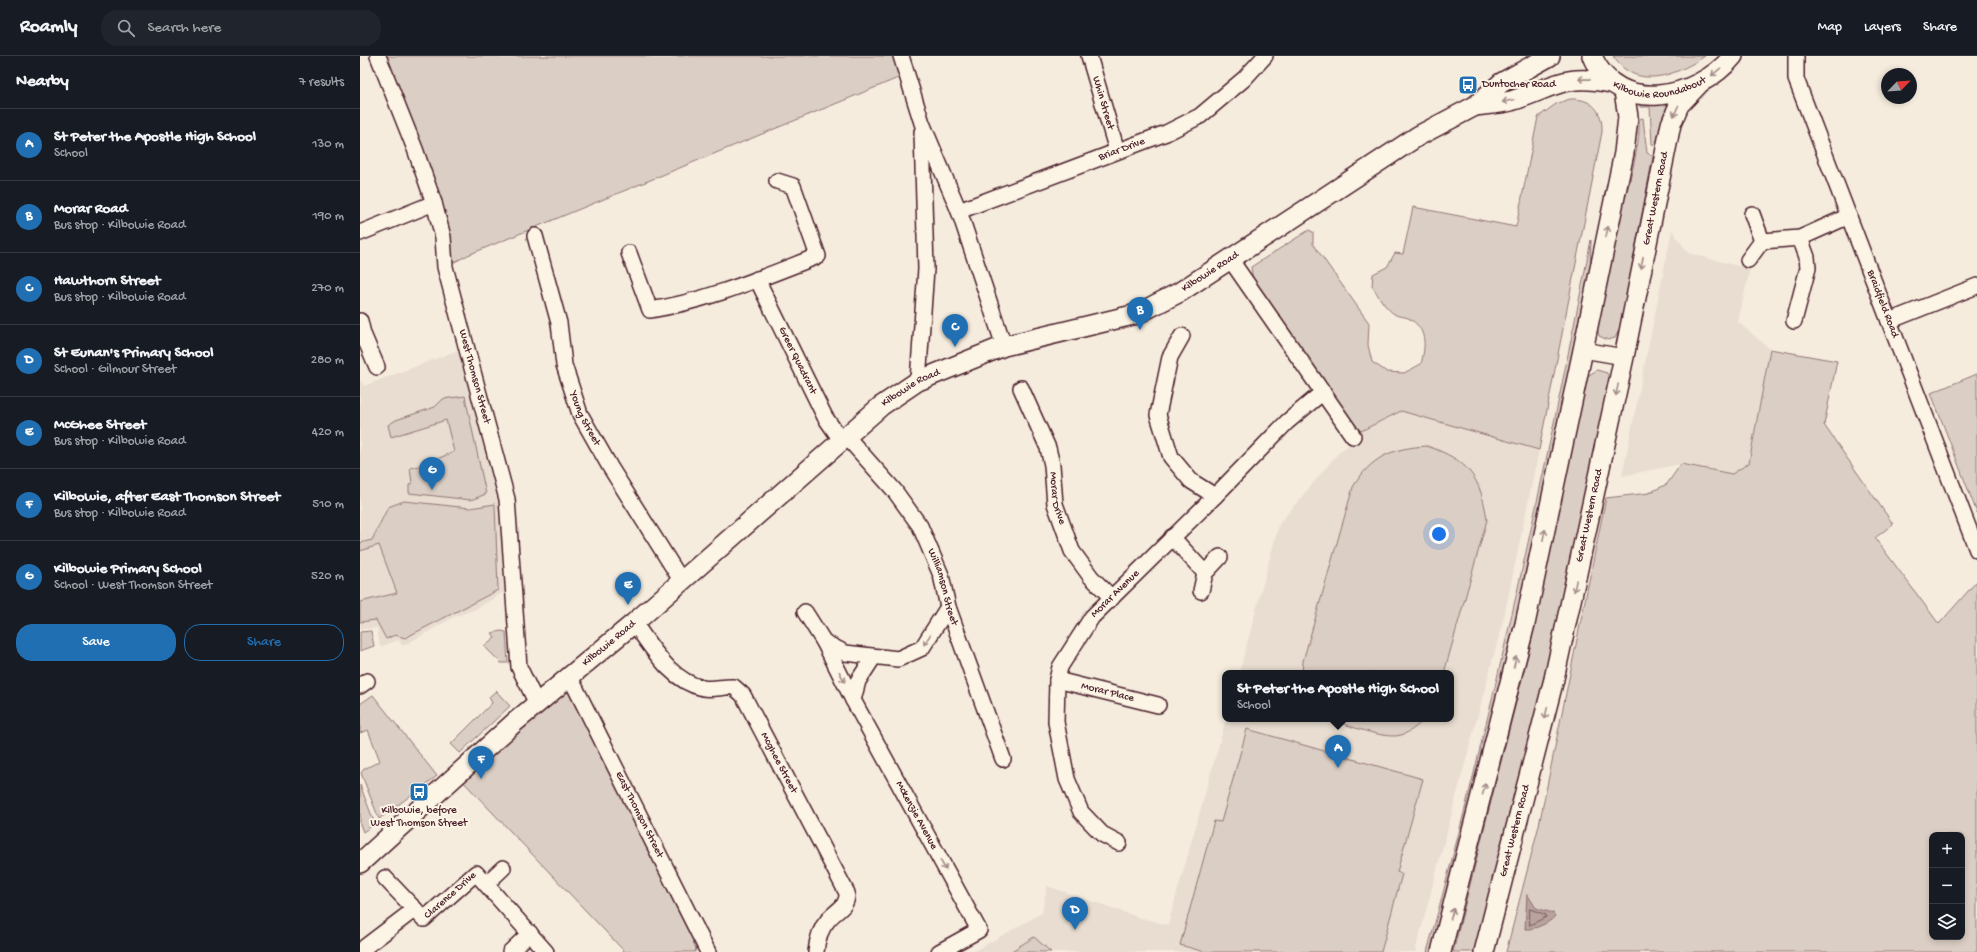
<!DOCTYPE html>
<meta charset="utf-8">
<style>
body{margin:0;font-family:"Gochi Hand",sans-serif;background:#20242c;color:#f1f3f6}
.controls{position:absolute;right:12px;bottom:12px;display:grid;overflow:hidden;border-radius:8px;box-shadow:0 2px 6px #0003}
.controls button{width:36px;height:36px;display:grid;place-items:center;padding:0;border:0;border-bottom:1px solid #363941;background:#171b24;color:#f1f3f6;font:20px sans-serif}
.compass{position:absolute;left:1521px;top:12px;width:36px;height:36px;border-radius:50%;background:#171b24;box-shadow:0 2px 6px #0003;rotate:65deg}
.you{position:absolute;left:1079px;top:478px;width:14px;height:14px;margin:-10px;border:3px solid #fff;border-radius:50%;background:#1a73e8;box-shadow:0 0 0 6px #1a73e833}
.badge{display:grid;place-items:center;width:26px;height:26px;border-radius:50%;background:#1f6fb2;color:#fff;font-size:13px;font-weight:700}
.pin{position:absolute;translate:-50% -33px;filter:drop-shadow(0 1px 2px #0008)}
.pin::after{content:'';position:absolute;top:21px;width:14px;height:12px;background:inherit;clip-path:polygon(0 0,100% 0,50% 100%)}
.popup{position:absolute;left:862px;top:614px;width:232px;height:52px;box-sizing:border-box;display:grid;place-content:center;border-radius:8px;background:#171b24;filter:drop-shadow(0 1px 3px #0005);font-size:13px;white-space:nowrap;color:#9ea1a6}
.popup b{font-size:15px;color:#f1f3f6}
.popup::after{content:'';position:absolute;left:50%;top:100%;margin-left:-8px;border:8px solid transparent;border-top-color:#171b24}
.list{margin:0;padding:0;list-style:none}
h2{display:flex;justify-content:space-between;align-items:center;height:52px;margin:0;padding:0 16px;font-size:17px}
h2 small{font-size:13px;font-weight:400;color:#9ea1a6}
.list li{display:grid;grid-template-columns:26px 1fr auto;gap:12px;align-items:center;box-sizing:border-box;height:72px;padding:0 16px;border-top:1px solid #363941}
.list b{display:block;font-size:15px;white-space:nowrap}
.list p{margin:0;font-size:13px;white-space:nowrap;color:#9ea1a6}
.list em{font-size:13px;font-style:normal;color:#9ea1a6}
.actions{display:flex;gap:8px;padding:12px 16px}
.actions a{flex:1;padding:9px 0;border:1px solid #1f6fb2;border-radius:16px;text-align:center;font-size:14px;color:#1f6fb2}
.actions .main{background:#1f6fb2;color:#fff}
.icon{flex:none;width:22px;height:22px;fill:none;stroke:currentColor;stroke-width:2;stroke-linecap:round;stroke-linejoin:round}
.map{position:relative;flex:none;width:1617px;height:896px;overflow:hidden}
header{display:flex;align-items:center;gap:24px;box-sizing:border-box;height:56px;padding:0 20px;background:#171b24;border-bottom:1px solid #363941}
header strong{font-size:19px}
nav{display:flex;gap:22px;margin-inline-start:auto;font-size:14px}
.search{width:280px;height:36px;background:#20242c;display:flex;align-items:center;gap:10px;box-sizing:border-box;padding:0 14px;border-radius:16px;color:#9ea1a6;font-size:15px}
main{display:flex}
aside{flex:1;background:#171b24}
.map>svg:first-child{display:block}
.built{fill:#e8ddd0}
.green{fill:#dbcec4;stroke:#927678;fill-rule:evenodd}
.water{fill:#b8a39e;stroke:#8c6e70}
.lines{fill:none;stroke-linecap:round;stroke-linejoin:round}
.shore{stroke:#765459;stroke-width:1}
.minor-casing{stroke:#4a1f2b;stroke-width:18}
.major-casing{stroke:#4a1f2b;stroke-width:22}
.minor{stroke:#fcf5e5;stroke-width:15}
.major{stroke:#fcf5e5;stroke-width:19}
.oneway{stroke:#a38a88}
.labels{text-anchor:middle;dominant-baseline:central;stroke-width:4;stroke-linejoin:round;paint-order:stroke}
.street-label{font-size:11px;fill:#4a1f2b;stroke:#fcf5e5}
.poi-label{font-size:11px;fill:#4a1f2b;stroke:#fcf5e5;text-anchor:start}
</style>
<header>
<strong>Roamly</strong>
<div class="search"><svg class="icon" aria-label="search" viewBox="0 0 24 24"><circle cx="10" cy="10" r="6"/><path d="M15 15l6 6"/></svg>Search here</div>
<nav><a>Map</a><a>Layers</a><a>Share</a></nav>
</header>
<main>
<aside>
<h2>Nearby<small>7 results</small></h2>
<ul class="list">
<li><span class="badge">A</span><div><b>St Peter the Apostle High School</b><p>School</p></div><em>130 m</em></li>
<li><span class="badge">B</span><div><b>Morar Road</b><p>Bus stop · Kilbowie Road</p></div><em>190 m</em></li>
<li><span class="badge">C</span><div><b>Hawthorn Street</b><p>Bus stop · Kilbowie Road</p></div><em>270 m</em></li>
<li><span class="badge">D</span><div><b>St Eunan's Primary School</b><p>School · Gilmour Street</p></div><em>280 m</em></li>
<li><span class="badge">E</span><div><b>McGhee Street</b><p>Bus stop · Kilbowie Road</p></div><em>420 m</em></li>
<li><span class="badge">F</span><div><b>Kilbowie, after East Thomson Street</b><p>Bus stop · Kilbowie Road</p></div><em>510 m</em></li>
<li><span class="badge">G</span><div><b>Kilbowie Primary School</b><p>School · West Thomson Street</p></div><em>520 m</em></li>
</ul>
<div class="actions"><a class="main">Save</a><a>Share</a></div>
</aside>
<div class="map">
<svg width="1617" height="896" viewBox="0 0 1617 896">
<rect width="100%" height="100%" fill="#f5ecde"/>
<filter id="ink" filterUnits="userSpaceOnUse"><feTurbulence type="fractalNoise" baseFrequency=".025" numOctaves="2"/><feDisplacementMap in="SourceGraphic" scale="8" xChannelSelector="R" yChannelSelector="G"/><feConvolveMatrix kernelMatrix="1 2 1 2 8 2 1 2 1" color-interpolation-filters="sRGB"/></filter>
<g filter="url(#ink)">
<g class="built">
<polygon points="1312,174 1328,197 1390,213 1378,266 1410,293 1389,407 1372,418 1321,408 1262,420"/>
<polygon points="96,295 112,311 133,386 153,540 144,536 116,553 94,561 43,590 38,584 20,591 17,572 0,573 0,324 4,330"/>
<polygon points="1041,355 1179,394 1144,561 1055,896 613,896 682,857 687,830 781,862 781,865 782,862 808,869 866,663 1091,663 1091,617 879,617 919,468 980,395 998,383 1001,375"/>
</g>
<g class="green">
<polygon points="18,0 541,0 548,18 108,199 85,211 85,198"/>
<path d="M 1253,0 L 1345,0 C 1317,19 1276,36 1253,0 Z"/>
<path d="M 1210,43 C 1232,42 1243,55 1242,76 L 1179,394 L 1041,355 L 1001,375 L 989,364 L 893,225 L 891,211 L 949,174 L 953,176 L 953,188 L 1009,267 L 1008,289 L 1012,306 L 1027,316 L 1044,317 L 1061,308 C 1066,289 1067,272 1048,262 C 1044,260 1039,261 1036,259 C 1026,254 1018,239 1012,230 L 1013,218 L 1027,211 L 1035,197 L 1043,198 L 1053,151 L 1156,171 L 1178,61 L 1196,48 Z"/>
<polygon points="1278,43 1310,44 1303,60 1296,89 1292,88 1290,51 1280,51"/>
<path d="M 1283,62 L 1287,97 L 1293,100 L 1260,272 L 1255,282 L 1248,284 L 1239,280 L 1237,271 C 1244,236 1250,200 1259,165 C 1266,137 1281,91 1279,63 Z"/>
<path d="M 1231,184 L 1230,214 L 1163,534 L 1072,896 L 1067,896 C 1132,661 1184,423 1231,184 Z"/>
<path d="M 1410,293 L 1477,305 L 1464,369 L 1533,468 L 1515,482 L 1579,568 L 1617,525 L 1617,896 L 1146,896 L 1179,769 L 1246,442 L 1289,437 L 1307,428 L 1321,408 L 1372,418 L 1389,407 ZM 1572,779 L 1602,779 L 1602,881 L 1572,881 Z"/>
<polygon points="1237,314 1247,317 1249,322 1247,335 1168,694 1115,896 1093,896 1171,587 1226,326 1229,319"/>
<polygon points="1617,318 1617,457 1571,337"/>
<polygon points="105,340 126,438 111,444 49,437 49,429 52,427 50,412 59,410 94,396 86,364 31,381 28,369 36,364 75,351 83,343"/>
<path d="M 1067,390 C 1108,404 1121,421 1127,464 L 1084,617 L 942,617 L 943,605 L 993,431 C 1011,401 1032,392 1067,390 Z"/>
<polygon points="44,445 110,452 135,448 138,534 45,582 35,579 26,583 16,564 0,566 0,546 37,537 19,489 0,495 0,487 12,484 28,451"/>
<polygon points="11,575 14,590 0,595 0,576"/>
<polygon points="141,575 146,576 148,607 141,607 124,590 135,581 132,577"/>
<polygon points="210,621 339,881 335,896 265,896 96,718"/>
<polygon points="136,635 150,650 100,697 91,688 132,647 129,641"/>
<polygon points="13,639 77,720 19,763 1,717 4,713 20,705 8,674 0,677 0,648"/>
<path d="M 970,663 L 1064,663 C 1059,669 1049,677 1041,679 C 1026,684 986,669 970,663 Z"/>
<polygon points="887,673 1063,723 1037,816 1042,818 1021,896 845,896 820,889 854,765 861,766"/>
<polygon points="0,729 15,768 3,776 0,768"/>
<polygon points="674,881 691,896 650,896"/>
</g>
<path class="water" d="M 1167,838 L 1176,852 L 1193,857 L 1195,860 C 1190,867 1174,874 1165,873 Z"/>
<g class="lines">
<polygon class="shore" points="1170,853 1186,859 1186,861 1170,869"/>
<defs>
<g id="minor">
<path id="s1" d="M 18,0 L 55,93 L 74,147 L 83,181 L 85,211 L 147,443 L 159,611 L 177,648"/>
<polyline points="541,0 562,67 599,155 644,290"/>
<path id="s2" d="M 729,0 L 757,95"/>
<path id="s3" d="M 1436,0 L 1436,23 L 1617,494"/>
<path id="s4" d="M 599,155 L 806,77 L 840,60 L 884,23 L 905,0"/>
<polyline points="1392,158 1402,185 1440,182 1489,160"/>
<polyline points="0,177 74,147"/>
<path id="s5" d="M 175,180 L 199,267 L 204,309 L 220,358 L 250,411 L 321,524"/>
<path d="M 269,197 L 290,254 C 348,245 403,221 458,200 L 433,130 L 417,125"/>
<polyline points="870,203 993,380"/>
<polyline points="1388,204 1402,185"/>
<path id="s6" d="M 397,223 L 465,361 L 481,384"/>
<polyline points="0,265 3,278 17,311"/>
<polyline points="1434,265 1448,212 1447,201 1440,182"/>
<polyline points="1529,265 1617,230"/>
<polyline points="822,280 810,301 798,359 811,401 831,425 855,440"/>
<polyline points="1223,294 1264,301"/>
<polyline points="558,325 566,213 562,76"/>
<path id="s7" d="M 661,332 L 688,392 L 692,409 L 695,448 L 712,495 L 731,521 L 752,542"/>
<path id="s8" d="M 486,380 L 534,434 L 560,470 L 581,519 L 588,551 L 643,703"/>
<polyline points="812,481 845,517"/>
<polyline points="841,535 845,517 860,501"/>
<path id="s9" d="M 445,556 L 464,586 L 493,644 L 619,874 L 579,896"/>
<path id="s10" d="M 274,567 C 292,591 310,625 343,632 C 353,634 364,630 374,631 L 383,639 L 487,837 C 488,851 476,854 468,864 C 460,873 457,884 456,896"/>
<polyline points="464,586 485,597 538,603 562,592 588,551"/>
<path id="s11" d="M 210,621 L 348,896"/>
<path id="s12" d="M 697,624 L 798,649"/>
<polyline points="0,630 7,625"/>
<polyline points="493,644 498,625 513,602"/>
<path id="s13" d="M 759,787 L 742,778 L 721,756 L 707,723 L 696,666 L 697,624 L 700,611 L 732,561 L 855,440 L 927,366 L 963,336"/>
<path id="s14" d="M 25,822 L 64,863 L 116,817 L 186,896"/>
<polyline points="126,828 143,812"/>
<polyline points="4,896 5,891 55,853"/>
<polyline points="150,896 170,877"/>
</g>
<g id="major">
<path id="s15" d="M 1232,0 C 1258,61 1338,43 1373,0"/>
<path d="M 1115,50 C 1126,48 1140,48 1151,45 C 1194,32 1202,17 1251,27"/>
<path id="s16" d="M 0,807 L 155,666 L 274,567 L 521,350 L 558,325 L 644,290 L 777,258 L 820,236 L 1058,80 L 1115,50 L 1141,27 L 1190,0"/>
<polyline points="1081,896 1165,568 1223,294 1264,97 1268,61 1264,35"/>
<path id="s17" d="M 1124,896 L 1194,623 L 1264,301 L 1311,68 L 1319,49 L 1338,29"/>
</g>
</defs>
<use href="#minor" class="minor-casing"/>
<use href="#major" class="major-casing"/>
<use href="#minor" class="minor"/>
<use href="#major" class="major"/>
</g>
<defs><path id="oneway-shaft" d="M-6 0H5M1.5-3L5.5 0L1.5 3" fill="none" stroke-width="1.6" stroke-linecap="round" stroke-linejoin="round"/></defs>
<g class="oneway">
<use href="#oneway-shaft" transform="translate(1356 16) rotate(141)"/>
<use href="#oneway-shaft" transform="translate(1224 23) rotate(-179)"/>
<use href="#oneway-shaft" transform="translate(1148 45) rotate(168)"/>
<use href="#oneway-shaft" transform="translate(1316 55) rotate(114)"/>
<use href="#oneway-shaft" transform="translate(1247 176) rotate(-77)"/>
<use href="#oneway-shaft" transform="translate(1282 207) rotate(101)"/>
<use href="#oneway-shaft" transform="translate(1257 334) rotate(102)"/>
<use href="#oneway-shaft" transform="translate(1184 479) rotate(-78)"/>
<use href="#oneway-shaft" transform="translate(1215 530) rotate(102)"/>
<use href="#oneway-shaft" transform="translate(567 584) rotate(122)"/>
<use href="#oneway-shaft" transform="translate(1155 606) rotate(-76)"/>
<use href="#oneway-shaft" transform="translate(482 621) rotate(63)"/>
<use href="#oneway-shaft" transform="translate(1186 657) rotate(104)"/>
<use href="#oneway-shaft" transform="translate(1124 733) rotate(-76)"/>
<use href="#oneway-shaft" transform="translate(583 809) rotate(61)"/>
<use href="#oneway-shaft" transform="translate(1092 858) rotate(-75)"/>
</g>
</g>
<defs>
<symbol id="bus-square" viewBox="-11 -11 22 22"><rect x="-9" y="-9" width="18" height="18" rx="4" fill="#1f6fb2" stroke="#fcf5e5"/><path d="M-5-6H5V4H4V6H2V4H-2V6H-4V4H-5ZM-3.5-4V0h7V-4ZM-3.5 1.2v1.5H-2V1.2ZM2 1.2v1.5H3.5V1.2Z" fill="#fff"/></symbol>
</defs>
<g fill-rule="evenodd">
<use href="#bus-square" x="1097" y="18" width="22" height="22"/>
<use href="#bus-square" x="48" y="725" width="22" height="22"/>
</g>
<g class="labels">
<g class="street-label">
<text stroke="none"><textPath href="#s15" startOffset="84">Kilbowie Roundabout</textPath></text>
<text stroke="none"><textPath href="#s2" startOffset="49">Whin Street</textPath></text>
<text stroke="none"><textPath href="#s4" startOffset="174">Briar Drive</textPath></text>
<text stroke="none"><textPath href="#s17" startOffset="773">Great Western Road</textPath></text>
<text stroke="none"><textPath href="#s16" startOffset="1052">Kilbowie Road</textPath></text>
<text stroke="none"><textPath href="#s3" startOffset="264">Braidfield Road</textPath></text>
<text stroke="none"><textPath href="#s6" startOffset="91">Greer Quadrant</textPath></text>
<text stroke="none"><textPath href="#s1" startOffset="336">West Thomson Street</textPath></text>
<text stroke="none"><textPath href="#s16" startOffset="728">Kilbowie Road</textPath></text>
<text stroke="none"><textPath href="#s5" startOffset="190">Young Street</textPath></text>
<text stroke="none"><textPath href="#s7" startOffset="117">Morar Drive</textPath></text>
<text stroke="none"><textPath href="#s17" startOffset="449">Great Western Road</textPath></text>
<text stroke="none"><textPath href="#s8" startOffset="182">Williamson Street</textPath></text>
<text stroke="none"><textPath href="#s13" startOffset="291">Morar Avenue</textPath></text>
<text stroke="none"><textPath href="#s16" startOffset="332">Kilbowie Road</textPath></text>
<text stroke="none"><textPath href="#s12" startOffset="52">Morar Place</textPath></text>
<text stroke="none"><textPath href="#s10" startOffset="217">Mcghee Street</textPath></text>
<text stroke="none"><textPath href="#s11" startOffset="154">East Thomson Street</textPath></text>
<text stroke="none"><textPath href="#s9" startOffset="232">Mckenzie Avenue</textPath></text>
<text stroke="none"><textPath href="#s17" startOffset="125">Great Western Road</textPath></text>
<text stroke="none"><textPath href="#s14" startOffset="92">Clarence Drive</textPath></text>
</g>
<g class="poi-label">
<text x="1122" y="29">Duntocher Road</text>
<text x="59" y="755" text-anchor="middle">Kilbowie, before<tspan x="59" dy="13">West Thomson Street</tspan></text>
</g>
</g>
</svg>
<div class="controls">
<button>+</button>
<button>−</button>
<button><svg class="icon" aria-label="layers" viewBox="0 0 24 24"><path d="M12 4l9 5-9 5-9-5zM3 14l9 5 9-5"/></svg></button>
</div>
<svg class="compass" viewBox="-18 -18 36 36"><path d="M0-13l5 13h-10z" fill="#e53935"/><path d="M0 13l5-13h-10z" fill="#9ea1a6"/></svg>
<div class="you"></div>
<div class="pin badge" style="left:978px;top:712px">A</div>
<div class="popup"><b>St Peter the Apostle High School</b>School</div>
<div class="pin badge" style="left:780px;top:274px">B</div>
<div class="pin badge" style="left:595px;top:291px">C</div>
<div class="pin badge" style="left:715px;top:874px">D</div>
<div class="pin badge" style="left:268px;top:549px">E</div>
<div class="pin badge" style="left:121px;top:723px">F</div>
<div class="pin badge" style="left:72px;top:434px">G</div>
</div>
</main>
